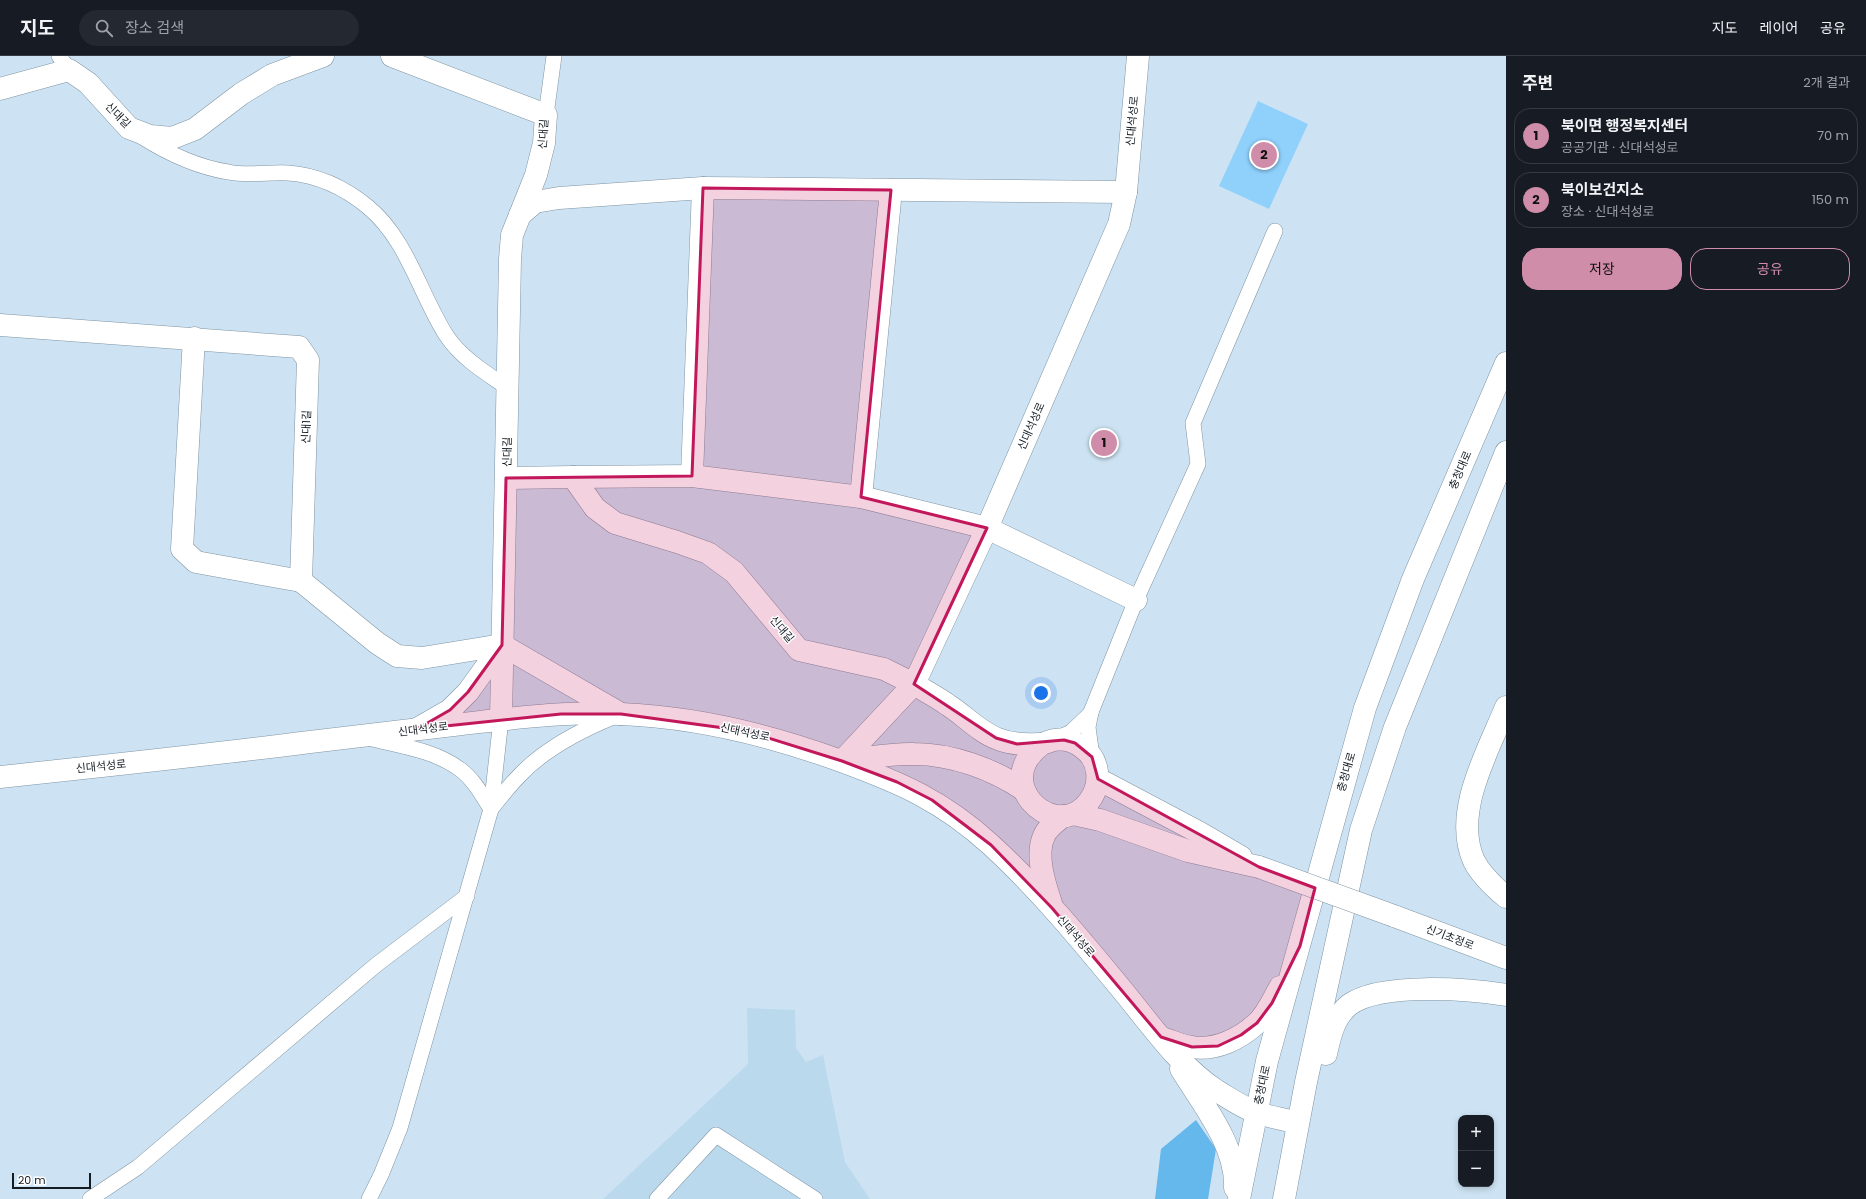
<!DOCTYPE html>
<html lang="ko">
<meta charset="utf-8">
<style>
body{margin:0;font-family:Poppins,"Noto Sans KR",sans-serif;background:#242831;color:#f1f3f6}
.controls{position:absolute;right:12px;bottom:12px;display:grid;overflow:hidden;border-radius:8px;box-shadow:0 2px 6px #0003}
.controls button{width:36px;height:36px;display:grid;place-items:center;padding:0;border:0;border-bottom:1px solid #363941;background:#171b24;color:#f1f3f6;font:20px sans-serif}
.scale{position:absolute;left:12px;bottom:10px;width:79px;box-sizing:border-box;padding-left:4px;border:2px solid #151d23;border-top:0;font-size:11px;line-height:14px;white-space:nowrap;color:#151d23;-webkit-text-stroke:3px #fff;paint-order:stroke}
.you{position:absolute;left:1041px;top:637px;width:14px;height:14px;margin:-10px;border:3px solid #fff;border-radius:50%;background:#1a73e8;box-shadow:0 0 0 6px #1a73e833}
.badge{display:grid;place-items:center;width:26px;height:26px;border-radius:50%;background:#cf8da9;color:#111;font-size:13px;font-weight:700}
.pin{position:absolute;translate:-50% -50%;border:2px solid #fff;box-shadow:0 1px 4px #0006}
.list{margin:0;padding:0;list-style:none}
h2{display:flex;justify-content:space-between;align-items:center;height:52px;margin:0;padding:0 16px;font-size:17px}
h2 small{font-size:13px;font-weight:400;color:#9ea1a6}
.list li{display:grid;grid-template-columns:26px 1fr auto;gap:12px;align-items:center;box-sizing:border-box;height:56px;margin:0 8px 8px;padding:0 8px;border:1px solid #363941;border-radius:16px}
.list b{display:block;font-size:15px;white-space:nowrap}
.list p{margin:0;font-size:13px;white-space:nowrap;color:#9ea1a6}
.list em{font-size:13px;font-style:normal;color:#9ea1a6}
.actions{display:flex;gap:8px;padding:12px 16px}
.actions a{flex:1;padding:9px 0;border:1px solid #cf8da9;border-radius:16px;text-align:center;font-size:14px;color:#cf8da9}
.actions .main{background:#cf8da9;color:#111}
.icon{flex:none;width:22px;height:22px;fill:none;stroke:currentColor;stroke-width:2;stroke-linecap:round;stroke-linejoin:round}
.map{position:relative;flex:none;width:1506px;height:1143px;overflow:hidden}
header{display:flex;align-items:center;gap:24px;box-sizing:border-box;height:56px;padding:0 20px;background:#171b24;border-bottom:1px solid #363941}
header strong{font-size:19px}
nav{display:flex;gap:22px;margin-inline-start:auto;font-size:14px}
.search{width:280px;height:36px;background:#242831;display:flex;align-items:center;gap:10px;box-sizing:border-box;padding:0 14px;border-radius:22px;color:#9ea1a6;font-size:15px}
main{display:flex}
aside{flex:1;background:#171b24}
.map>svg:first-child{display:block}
.built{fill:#bbd9ed}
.forest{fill:#64b8ec}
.building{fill:#90d1fc}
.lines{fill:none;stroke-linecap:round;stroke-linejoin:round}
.lane-casing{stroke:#7f94a3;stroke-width:16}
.street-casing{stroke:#7f94a3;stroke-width:23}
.secondary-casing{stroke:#7f94a3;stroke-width:23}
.lane{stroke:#fff;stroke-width:15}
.street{stroke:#fff;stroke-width:22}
.secondary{stroke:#fff;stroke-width:22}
.secondary-bridge-casing{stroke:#7f94a3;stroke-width:23;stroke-linecap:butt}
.secondary-bridge{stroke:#fff;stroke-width:22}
.marked{fill:#c2185b;fill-opacity:0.2;stroke:#c2185b;stroke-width:3;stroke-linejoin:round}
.labels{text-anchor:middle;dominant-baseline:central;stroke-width:3;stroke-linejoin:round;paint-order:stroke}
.street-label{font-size:11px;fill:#151d23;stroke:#fff}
</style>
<header>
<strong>지도</strong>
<div class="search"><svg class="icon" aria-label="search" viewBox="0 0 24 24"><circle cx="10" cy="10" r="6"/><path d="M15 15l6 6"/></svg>장소 검색</div>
<nav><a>지도</a><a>레이어</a><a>공유</a></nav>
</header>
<main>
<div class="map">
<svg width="1506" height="1143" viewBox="0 0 1506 1143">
<rect width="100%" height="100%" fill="#cde3f3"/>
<polygon class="built" points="747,952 795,954 796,992 806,1006 823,999 845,1106 870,1143 603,1143 748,1008"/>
<polygon class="forest" points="1196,1064 1216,1093 1208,1143 1155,1143 1161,1093"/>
<polygon class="building" points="1258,45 1308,68 1269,153 1219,130"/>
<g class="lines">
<defs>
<g id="lane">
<polyline points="59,0 69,14"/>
<polyline points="546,59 554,0"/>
<path d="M 142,81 C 169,98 197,111 228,116 C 247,120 269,116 288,117 C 317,119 345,132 368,151 C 407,183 420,238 446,279 C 461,302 486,317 508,332"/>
<path d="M 372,683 C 402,690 436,695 461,714 C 474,724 482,739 491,753 C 500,742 509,730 519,720 C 544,693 579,675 613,661"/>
<polyline points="1054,684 1071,676 1091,657"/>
<polyline points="1092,701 1088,671 1091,656 1136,544 1198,408 1193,367 1275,175"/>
<polyline points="90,1143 138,1111 376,909 467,840"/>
<polyline points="369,1143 381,1119 400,1072 491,753 501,663"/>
<polyline points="657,1143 716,1079 815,1143"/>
</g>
<g id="street">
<polyline points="392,0 546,59 544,87 536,119 512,179 510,203 501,663"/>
<polyline points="0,33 69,14 88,27 129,72 150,80 172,82 195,73 241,38 272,19 323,0"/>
<polyline points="520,159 535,146 559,142 703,132 1126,136"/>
<polyline points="0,269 299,291 308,304 301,525 377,587 397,600 422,602 502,589"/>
<polyline points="194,282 182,493 196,506 301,525"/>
<polyline points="692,420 703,132"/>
<polyline points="573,421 692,420 861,441 987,472 1136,544"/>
<polyline points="506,422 573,421 595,452 615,467 677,486 708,497 734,516 799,594 884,613 914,628 987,472 1119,168 1126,136 1138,0"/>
<polyline points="861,441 891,134"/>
<polyline points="502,589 621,658"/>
<polyline points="417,673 450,654 468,636 502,589"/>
</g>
<g id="secondary">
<path d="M 1506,651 C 1488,695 1452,757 1474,805 C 1481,819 1494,831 1506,841"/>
<path d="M 847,704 C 869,702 892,697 914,698 C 952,698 993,713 1024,734"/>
<path d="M 842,705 L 914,628 C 925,635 937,641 948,649 C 964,659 979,676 998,683 C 1011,688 1024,689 1039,688 C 1044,688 1049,685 1054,684 C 1073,681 1095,695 1097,716 C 1099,730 1094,741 1084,751 C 1050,783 991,725 1042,688"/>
<path d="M 0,721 C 104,710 207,699 310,686 C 361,680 412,674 462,668 C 515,662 568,655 621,658 C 696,661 770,679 841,705 C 901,727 943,745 991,789 C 1039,833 1081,884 1123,935 C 1151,969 1179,1010 1217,1035 C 1229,1042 1242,1051 1255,1056 C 1269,1061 1284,1063 1297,1067"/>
<polyline points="1098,723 1200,777 1241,801"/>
<polyline points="1073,758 1100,764 1188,795 1259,811"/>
<path d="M 1051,847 C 1045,829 1035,799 1044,780 C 1047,772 1056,766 1063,760"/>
<polyline points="1394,860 1506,902"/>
<path d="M 1162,982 C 1172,985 1182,990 1192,991 C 1215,995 1240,983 1257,967 C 1267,958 1273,943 1280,931"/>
<path d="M 1326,998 C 1330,980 1334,961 1349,949 C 1380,926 1469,933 1506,939"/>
<path d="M 1181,1013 C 1202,1047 1237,1090 1235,1132"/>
<polyline points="1239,1143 1267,1005 1365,652 1413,523 1506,307"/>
<polyline points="1284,1143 1306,1026 1361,774 1395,671 1506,396"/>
</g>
</defs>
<use href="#lane" class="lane-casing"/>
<use href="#street" class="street-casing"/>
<use href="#secondary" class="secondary-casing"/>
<use href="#lane" class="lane"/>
<use href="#street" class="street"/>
<use href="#secondary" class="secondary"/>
<defs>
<polyline id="secondary-bridge" points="1259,811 1394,860"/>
</defs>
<use href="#secondary-bridge" class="secondary-bridge-casing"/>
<use href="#secondary-bridge" class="secondary-bridge"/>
</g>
<path class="marked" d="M 703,132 L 891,134 L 861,441 L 987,472 L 914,628 L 996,682 L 1017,688 L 1064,684 L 1075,687 L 1092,701 L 1098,723 L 1259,811 L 1315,832 L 1300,890 L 1272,947 L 1257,967 L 1241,979 L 1218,990 L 1192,991 L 1161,981 L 1052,852 L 991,789 L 932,744 L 897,726 L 842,705 L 746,675 L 621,658 L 561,658 L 417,673 L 450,654 L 468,636 L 502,589 L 506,422 L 692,420 Z"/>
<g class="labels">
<g class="street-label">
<text transform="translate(118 59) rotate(45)">신대길</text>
<text transform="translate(1132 65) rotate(-85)">신대석성로</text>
<text transform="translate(543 78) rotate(-86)">신대길</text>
<text transform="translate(1031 370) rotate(-66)">신대석성로</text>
<text transform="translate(306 371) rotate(-88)">신대1길</text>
<text transform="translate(507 396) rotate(-89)">신대길</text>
<text transform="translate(1460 414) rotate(-67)">충청대로</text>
<text transform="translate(782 573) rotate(50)">신대길</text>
<text transform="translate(423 673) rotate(-7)">신대석성로</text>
<text transform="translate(745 676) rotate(12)">신대석성로</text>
<text transform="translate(101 710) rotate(-6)">신대석성로</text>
<text transform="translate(1346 716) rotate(-74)">충청대로</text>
<text transform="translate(1076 880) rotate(49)">신대석성로</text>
<text transform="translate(1450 881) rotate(21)">신기초정로</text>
<text transform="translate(1262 1029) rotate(-78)">충청대로</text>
</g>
</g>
</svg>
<div class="controls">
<button>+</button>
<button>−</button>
</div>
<div class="scale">20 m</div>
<div class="you"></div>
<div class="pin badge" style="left:1104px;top:387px">1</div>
<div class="pin badge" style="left:1264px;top:99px">2</div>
</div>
<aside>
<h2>주변<small>2개 결과</small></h2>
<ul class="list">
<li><span class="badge">1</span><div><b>북이면 행정복지센터</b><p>공공기관 · 신대석성로</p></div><em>70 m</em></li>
<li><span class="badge">2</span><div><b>북이보건지소</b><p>장소 · 신대석성로</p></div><em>150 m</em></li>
</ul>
<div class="actions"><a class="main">저장</a><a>공유</a></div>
</aside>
</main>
